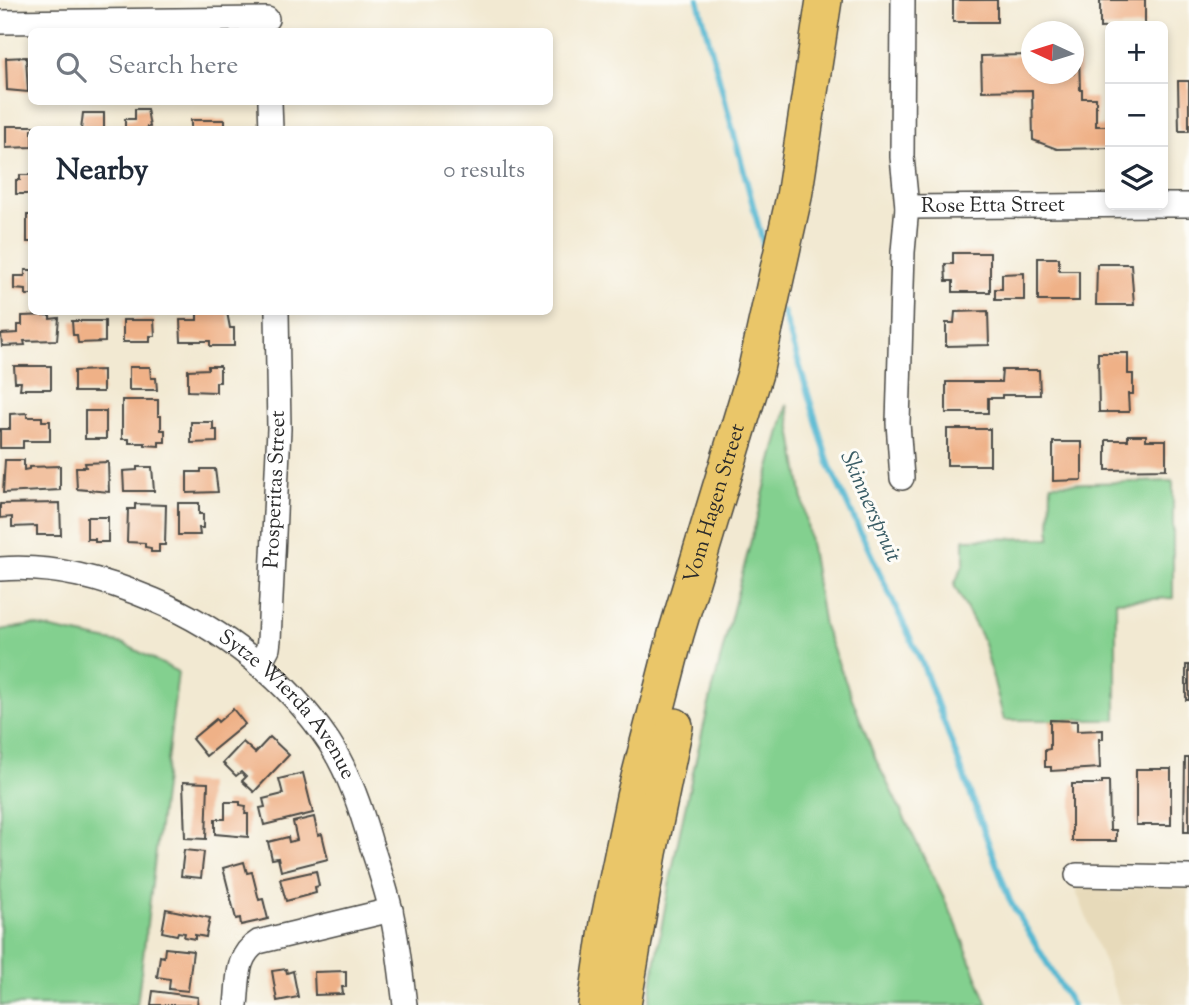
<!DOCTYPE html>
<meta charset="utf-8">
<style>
body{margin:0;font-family:"Sorts Mill Goudy",serif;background:#f6f6f7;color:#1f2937}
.controls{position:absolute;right:21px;top:21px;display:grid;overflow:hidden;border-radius:10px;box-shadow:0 4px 10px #0003}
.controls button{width:63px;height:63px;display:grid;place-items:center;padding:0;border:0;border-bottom:2px solid #e0e1e3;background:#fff;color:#1f2937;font:35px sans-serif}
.compass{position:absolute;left:1021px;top:21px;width:63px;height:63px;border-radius:50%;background:#fff;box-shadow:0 4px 10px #0003;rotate:274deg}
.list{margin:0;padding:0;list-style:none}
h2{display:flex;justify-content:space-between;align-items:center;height:91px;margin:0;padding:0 28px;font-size:30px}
h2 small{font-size:23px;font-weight:400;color:#747a83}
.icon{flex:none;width:38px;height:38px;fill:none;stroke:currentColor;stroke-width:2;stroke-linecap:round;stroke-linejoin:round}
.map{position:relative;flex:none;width:1189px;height:1005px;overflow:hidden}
.search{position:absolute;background:#fff;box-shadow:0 4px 10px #0003;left:28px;top:28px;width:525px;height:77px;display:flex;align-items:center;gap:18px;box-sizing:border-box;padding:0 24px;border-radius:10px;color:#747a83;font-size:26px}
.panel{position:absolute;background:#fff;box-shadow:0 4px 10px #0003;left:28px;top:126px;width:525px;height:189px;border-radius:10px}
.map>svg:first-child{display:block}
.built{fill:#e7daba}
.green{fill:#83d08f;stroke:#577e5d;stroke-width:2}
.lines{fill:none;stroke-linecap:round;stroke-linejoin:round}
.stream{stroke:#52b7d1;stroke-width:6}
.building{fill:#efb187}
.minor-casing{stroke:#494844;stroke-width:26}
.primary-casing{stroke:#494844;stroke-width:38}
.minor{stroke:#fff;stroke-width:23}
.primary{stroke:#eac669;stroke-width:35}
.labels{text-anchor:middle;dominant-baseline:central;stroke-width:6;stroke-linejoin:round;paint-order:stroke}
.street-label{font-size:21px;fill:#2b2b2b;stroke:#fdfcf7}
.water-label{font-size:23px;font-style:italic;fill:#395c65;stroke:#fdfcf7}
</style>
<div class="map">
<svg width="1189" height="1005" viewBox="0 0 1189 1005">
<rect width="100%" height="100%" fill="#fdfcf7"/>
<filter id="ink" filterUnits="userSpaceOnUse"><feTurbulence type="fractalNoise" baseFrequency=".0143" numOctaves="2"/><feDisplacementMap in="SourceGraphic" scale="14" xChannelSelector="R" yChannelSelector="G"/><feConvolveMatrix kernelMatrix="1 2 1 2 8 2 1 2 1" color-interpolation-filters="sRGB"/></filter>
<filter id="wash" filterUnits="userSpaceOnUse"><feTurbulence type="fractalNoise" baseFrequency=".00686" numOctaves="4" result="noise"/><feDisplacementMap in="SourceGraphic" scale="28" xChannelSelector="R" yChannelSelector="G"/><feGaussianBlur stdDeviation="1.57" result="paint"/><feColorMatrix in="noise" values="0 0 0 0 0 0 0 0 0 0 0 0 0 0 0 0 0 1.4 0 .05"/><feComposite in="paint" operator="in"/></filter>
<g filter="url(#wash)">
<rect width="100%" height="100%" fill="#f2e9d2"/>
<polygon class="built" points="1071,877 1189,878 1189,1005 1120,1005"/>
<g class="green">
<path d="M 787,404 L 824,626 L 876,760 L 955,921 L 988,1005 L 649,1005 C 678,801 735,603 787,404 Z"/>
<polygon points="1173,481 1173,598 1116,601 1116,720 1004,720 983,640 954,585 964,563 964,539 1050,538 1051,484"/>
<polygon points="32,625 124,644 178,672 137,1005 0,1005 0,630"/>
</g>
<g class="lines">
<g class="stream">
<polyline points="698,0 766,254"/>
<polyline points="783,311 830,467 922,663 1010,901 1072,1005"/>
</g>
</g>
<g id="blocks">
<g class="building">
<rect x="953" y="0" width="44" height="22"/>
<polygon points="1100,0 1145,0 1145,26 1100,28"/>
<polygon points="1032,55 1032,74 1074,74 1074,55 1079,55 1080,90 1082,90 1082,98 1096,98 1096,126 1110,126 1110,148 1057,149 1033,140 1032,90 982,91 981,56"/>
<polygon points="26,57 28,92 7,90 6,58"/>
<polygon points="1178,81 1189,81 1189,131 1179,131"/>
<polygon points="135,109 147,109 150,127 147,127 147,130 125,130 125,119 135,119"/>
<polygon points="83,113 104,113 104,130 81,130"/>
<rect x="191" y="120" width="34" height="10"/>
<polygon points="6,126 47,126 47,130 32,130 32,147 6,148"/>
<polygon points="20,175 32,175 32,194 16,194 16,180 20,180"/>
<rect x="27" y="215" width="5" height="27"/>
<polygon points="953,253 990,253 990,292 953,292 953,281 946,281 945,264 953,264"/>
<polygon points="1038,258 1059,258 1059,271 1079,271 1079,301 1038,301"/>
<polygon points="1097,264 1131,264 1134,305 1096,305"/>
<polygon points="25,270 32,270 32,295 26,295 26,290 14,289 14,276 25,276"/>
<polygon points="1024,273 1024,300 995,300 995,289 1002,289 1002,274"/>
<polygon points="988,311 989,345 946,346 946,323 954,323 955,312"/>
<polygon points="197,312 227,312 230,328 234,328 234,346 210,346 210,341 181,341 180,320 197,320"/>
<polygon points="50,315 50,319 59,318 57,340 24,341 25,345 2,346 1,334 18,333 18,325 22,325 22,316"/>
<polygon points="123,320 154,320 155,336 150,336 150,342 123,342"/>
<polygon points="72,321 105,321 105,342 78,343 77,335 73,335"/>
<polygon points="1098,353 1128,353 1128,374 1133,374 1133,394 1128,394 1129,412 1099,412"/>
<polygon points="14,366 51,366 51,389 20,389 21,382 15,382"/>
<polygon points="208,366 220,366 220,382 216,382 216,392 188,391 188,370 208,369"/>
<polygon points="129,367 150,367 151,378 156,378 157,390 129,390"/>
<polygon points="103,370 103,392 74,392 74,371"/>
<polygon points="1002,370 1039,370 1040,395 1002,395 1002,398 988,398 988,413 946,413 946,382 1001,382"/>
<polygon points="122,400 158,400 158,416 161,416 161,430 165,430 165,442 159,442 159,446 145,445 145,443 129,443 129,439 122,439"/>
<rect x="85" y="411" width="21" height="28"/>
<polygon points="27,413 27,417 42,417 42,421 50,421 50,441 23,441 23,448 0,448 0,429 10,429 10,414"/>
<polygon points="191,422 213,422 213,430 217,430 217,442 191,443"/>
<rect x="947" y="429" width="43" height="36"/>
<polygon points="1128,435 1146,435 1146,440 1166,440 1166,469 1106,470 1106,440 1128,440"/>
<polygon points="1053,442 1082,442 1082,480 1053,481"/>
<polygon points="5,460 24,460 24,470 29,469 29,467 60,466 60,490 3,493"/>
<polygon points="108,462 109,492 77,489 76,467 86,467 85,463"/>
<polygon points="137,467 152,467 154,491 124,491 123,471 137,470"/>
<polygon points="201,469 215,469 218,492 187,493 187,472 201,472"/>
<polygon points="60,503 61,535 37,535 37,526 12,527 12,517 0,518 0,504"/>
<polygon points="178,503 199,503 199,514 203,514 203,528 199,528 200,535 178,535"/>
<polygon points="135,504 166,505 165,545 159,545 159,552 151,552 151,548 145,547 145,543 127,542 128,509 135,509"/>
<polygon points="87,517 108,517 108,542 95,542 95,539 87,539"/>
<rect x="1186" y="665" width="3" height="35"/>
<polygon points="233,709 245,724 206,756 192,739 216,719 218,722"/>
<polygon points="1050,720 1077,721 1077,731 1103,730 1103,739 1099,739 1100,768 1051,771 1051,767 1045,767 1045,750 1050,749"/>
<polygon points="270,737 289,755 254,792 242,781 246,777 241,772 236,776 223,763 243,742 255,753"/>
<polygon points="1185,758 1189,758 1189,832 1184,832"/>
<rect x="1136" y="769" width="35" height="56"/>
<polygon points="303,773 313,813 264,825 260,808 265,807 263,799 283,794 279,779"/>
<polygon points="1102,781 1109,781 1110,830 1116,830 1116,841 1072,841 1072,784 1102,784"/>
<polygon points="183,782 208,783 206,839 185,838"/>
<polygon points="225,802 240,802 240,805 246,806 245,814 248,814 248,837 215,834 215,819 225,819"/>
<polygon points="314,817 318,835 322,834 328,859 281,871 278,858 272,859 268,842 288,837 289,842 297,840 293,822"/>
<polygon points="184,850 204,852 201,878 181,876"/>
<polygon points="244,862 247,873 252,872 259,900 263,899 268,919 241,925 240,918 236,919 223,868"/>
<polygon points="316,871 319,886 315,887 316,893 286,901 280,879"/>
<polygon points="166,909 210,918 206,937 195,935 195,939 184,937 185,933 178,932 177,935 162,932"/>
<polygon points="165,948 193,951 188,991 169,989 170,979 157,977 160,956 164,957"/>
<polygon points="286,969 287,973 293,971 298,997 277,1001 272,971"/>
<polygon points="346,971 346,987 342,987 343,994 315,995 314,972"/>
<polygon points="153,991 198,997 197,1005 151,1005"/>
</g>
</g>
</g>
<g filter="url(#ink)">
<use href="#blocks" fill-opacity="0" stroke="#494844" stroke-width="2"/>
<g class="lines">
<defs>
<g id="minor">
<polyline points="0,22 267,19"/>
<polyline points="270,102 271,130"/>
<polyline points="1163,205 1189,205"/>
<path id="s1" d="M 907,207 L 1162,205"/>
<polyline points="902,478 898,423 903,252 907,207 902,157 903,0"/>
<path id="s2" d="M 0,569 C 55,565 104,579 154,600 C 223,629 287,679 329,742 C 349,773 361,809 371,844 C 378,866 386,888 391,911 C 398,942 401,974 405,1005"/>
<path id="s3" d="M 259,665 L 268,648 L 269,640 L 279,429 L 277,312"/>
<polyline points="1077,875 1189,877"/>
<path d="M 236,1005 C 239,981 235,956 258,942 L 391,910"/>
</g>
<g id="primary">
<path id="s4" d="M 596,1005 L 608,923 L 634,797 L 676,634 L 755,373 L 794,197 L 824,0"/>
<polyline points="623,1005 649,853 675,726"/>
</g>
</defs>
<use href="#minor" class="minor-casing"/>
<use href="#primary" class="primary-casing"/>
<use href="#minor" class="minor"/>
<use href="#primary" class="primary"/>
</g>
</g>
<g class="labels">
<g class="street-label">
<text stroke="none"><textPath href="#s1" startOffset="86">Rose Etta Street</textPath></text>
<text stroke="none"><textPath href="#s3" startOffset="178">Prosperitas Street</textPath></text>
<text stroke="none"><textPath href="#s4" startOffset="516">Vom Hagen Street</textPath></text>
<text stroke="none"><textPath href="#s2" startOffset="331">Sytze Wierda Avenue</textPath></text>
</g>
<g class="water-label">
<text transform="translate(870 507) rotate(66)">Skinnerspruit</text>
</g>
</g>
</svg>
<div class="controls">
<button>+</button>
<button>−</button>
<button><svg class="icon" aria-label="layers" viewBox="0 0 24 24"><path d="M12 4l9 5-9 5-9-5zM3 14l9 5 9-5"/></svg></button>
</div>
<svg class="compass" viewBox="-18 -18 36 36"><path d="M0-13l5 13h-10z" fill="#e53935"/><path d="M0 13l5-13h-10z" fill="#747a83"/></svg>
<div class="search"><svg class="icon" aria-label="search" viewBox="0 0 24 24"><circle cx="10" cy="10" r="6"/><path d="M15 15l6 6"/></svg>Search here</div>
<section class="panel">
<h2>Nearby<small>0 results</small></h2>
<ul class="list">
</ul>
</section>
</div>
